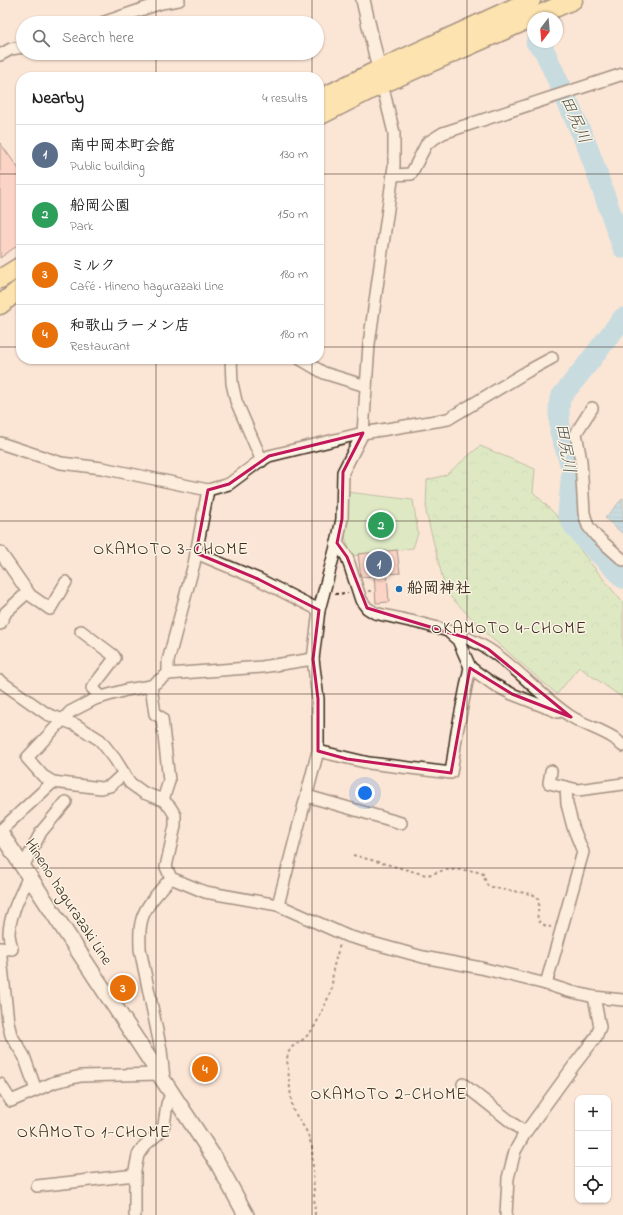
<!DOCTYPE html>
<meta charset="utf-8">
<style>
body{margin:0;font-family:"Indie Flower","Klee One",sans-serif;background:#f2f2f2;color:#222}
.controls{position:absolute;right:12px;bottom:12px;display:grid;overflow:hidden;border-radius:8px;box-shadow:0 1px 3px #0004}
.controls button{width:36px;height:36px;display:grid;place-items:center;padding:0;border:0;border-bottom:1px solid #e0e0e0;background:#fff;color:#222;font:20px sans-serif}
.compass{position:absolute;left:527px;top:12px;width:36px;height:36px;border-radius:50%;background:#fff;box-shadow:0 1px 3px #0004;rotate:196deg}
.you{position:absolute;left:365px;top:793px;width:14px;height:14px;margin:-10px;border:3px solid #fff;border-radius:50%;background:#1a73e8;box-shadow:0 0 0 6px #1a73e833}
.badge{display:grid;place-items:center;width:26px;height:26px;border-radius:50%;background:#1f6fb2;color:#fff;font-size:13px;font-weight:700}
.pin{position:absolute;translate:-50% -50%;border:2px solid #fff;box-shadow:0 1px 4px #0006}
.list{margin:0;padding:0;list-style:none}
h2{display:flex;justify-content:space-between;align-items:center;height:52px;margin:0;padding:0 16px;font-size:17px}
h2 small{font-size:13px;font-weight:400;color:#767676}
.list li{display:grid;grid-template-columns:26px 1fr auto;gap:12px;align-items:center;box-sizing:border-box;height:60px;padding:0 16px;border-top:1px solid #e0e0e0}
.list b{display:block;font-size:15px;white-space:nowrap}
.list p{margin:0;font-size:13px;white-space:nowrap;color:#767676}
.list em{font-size:13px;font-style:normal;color:#767676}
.icon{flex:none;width:22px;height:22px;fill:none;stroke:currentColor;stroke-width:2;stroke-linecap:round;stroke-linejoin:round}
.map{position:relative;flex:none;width:623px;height:1215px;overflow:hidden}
.search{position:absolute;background:#fff;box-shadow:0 1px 3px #0004;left:16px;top:16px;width:308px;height:44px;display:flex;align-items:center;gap:10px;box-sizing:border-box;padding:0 14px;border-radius:22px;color:#767676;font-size:15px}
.panel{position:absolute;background:#fff;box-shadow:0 1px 3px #0004;left:16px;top:72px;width:308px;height:292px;border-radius:16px}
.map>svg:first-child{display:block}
.forest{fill:url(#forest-crowns);stroke:#7a8c66}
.green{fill:#baeeaf;stroke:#7a8c66}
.water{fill:url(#water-rules);stroke:#6b8e9a}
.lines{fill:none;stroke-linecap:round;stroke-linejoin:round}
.river{stroke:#8bd0ec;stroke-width:21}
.building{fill:#fabfb4;stroke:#3b2a1e}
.minor-casing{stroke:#3b2a1e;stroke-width:14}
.tertiary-casing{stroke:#3b2a1e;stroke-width:16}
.secondary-casing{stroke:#3b2a1e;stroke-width:18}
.trunk-casing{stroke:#3b2a1e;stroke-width:21}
.path{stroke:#3b2a1e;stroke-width:2;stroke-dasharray:3 3;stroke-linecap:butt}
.minor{stroke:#fcf5e5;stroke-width:11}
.tertiary{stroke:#fcf5e5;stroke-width:13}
.secondary{stroke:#fcf5e5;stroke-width:15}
.trunk{stroke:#fedf80;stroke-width:18}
.marked{fill:none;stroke:#c2185b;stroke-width:3;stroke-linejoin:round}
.grid{fill:none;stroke:#3b2a1e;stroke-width:1;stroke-opacity:0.55}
.poi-dot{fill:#1f6fb2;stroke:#fcf5e5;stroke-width:1.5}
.labels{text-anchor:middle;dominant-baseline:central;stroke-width:3;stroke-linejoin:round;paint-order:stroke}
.poi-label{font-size:16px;font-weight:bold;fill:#3b2a1e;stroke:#fcf5e5;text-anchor:start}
.street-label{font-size:16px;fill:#3b2a1e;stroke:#fcf5e5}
.water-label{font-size:17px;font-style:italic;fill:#4f5452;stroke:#fcf5e5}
.neighbourhood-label{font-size:17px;letter-spacing:1px;fill:#3b2a1e;stroke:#fcf5e5}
</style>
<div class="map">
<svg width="623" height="1215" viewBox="0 0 623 1215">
<defs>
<pattern id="forest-crowns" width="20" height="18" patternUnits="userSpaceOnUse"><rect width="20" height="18" fill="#baeeaf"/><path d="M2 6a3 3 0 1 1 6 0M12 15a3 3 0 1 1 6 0" fill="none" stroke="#a1cc96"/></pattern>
<pattern id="water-rules" width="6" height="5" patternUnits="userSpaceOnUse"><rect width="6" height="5" fill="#8bd0ec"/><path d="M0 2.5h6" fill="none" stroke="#79b3ca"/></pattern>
</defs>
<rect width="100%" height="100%" fill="#fbe5d6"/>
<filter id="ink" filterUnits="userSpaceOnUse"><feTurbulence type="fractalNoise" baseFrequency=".025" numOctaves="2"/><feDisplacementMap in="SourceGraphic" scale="8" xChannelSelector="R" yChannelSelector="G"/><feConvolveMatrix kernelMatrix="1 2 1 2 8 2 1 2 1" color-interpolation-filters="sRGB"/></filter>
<g filter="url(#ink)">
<polygon class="forest" points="480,446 535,469 533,492 557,516 584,555 623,603 623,698 579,667 557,694 489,636 446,592 426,512 427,480 446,475"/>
<polygon class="green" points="347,492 413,500 418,533 413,548 351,556 345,536 344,516"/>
<polygon class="water" points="623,498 623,534 605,518"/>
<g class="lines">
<g class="river">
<polyline points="536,42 544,50 588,148 623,248"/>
<polyline points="623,318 586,366 560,398 559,410 560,432 572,469 568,514 575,528 593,548 618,572 623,578"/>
</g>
</g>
<g class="building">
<polygon points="0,143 21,172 21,243 0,258"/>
<polygon points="397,550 400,573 387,574 389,602 376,603 374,576 361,577 358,554"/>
</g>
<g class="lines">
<defs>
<g id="minor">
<polyline points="102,23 161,3 179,0"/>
<polyline points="0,55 11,49 23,47"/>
<polyline points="393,175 411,174 427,143 443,133 623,74"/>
<polyline points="231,359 232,383 236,401 262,461"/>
<polyline points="300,359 324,373 366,386"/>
<polyline points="592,408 576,433 581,461 584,513 588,526 596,536 623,560"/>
<polyline points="0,443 61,463 102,468 208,490 229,484 257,463 269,456 363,433 448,419 528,371 552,358"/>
<path d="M 337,543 L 347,557 L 361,600 L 367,608 L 375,613 C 412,622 454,628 488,649 C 517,667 541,697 570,716 C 584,725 600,729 614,738 C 617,740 620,744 623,746"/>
<polyline points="0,552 30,595 50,609 66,582"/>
<polyline points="196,553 258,579 319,610"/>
<polyline points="0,624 6,612 28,592"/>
<polyline points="81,631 113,655 115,658 92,688 102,697"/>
<polyline points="450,633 458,640 470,667 479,674 493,684 512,694 558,712"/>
<polyline points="168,674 168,661 194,564 208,490"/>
<polyline points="0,681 47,714 76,725 100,740 115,759 130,783 144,793 163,800 170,807 175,815 175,826 166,867 171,878 205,892 278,905 347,936 423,957 481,968 546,984 568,991 594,997 623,1000"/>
<polyline points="318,751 369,763 451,773 457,732 470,667"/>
<polyline points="551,771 549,783 578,790 623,784"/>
<polyline points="124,773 110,786 101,788 53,782 43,776 27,758 70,712 95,699 126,690 151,686"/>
<polyline points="307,796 401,823"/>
<polyline points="163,800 169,781 162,718 155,714 151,686 168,674 262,667 313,659"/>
<polyline points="0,831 53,782"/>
<polyline points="23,867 41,832 66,802"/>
<path d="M 29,876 C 21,894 10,913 9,933 C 9,938 11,944 12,949 L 0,948 L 8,1022 L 11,1035 L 24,1056 L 36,1090"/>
<polyline points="278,905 318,751 318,699 313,659 319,610 337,543 342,519 343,472 363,433 369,344 394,166 394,133 382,84"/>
<polyline points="546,984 583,852 573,827 567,804 566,787"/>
<path d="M 164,1079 L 161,1050 L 140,949 C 140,940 139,932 141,923 C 144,906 160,891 171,878"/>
<polyline points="0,1084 11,1101 55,1082 81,1076 160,1074"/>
<polyline points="463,1084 525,1133"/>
<polyline points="37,1186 135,1175"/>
<polyline points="135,1215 135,1170 138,1155 144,1146 160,1132 164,1125 167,1104 172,1093"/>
<polyline points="506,1215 508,1178 515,1151 525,1133 575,1064 596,1037 600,1027 594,997"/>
</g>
<polyline id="tertiary" points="363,0 381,78"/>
<polyline id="secondary" points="0,832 217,1162 246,1215"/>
<g id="trunk">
<polyline points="319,99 378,70 531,0"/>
<polyline points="319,116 382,84 573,0"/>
<polyline points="0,279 21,266"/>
<polyline points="0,305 21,288"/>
</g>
</defs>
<use href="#minor" class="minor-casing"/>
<use href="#tertiary" class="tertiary-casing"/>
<use href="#secondary" class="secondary-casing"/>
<use href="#trunk" class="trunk-casing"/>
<g class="path">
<polyline points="368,591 374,591"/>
<polyline points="335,594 348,593"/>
<path d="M 353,855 L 426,875 C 434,874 441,870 448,870 C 457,869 475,870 483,874 L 487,885 C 502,892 520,890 537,896 C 544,910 527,922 551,927"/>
<polyline points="315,1215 312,1147 307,1132 293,1110 291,1098 287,1059 288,1053 292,1047 305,1038 313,1029 319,1018 328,998 332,987 333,969 340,944"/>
</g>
<use href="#minor" class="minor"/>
<use href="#tertiary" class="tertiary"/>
<use href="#secondary" class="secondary"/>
<use href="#trunk" class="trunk"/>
</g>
</g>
<path d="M0 0H623V1215H0ZM 363,433 L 343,472 L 342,519 L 337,543 L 347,557 L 367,608 L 467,638 L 488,649 L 571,717 L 512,694 L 470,668 L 451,773 L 347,759 L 318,751 L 318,699 L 313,659 L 319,610 L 258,579 L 196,553 L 208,490 L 229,484 L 269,456 Z" fill="#fbe5d6" fill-opacity=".55" fill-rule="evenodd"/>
<path class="marked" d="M 363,433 L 343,472 L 342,519 L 337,543 L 347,557 L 367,608 L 467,638 L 488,649 L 571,717 L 512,694 L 470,668 L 451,773 L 347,759 L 318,751 L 318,699 L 313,659 L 319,610 L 258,579 L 196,553 L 208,490 L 229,484 L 269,456 Z"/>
<path class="grid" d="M 156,0 L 156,23M 312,0 L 312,23M 467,0 L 467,1215M 156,53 L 156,77M 312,53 L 312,77M 0,174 L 21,174M 319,174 L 623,174M 0,347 L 21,347M 319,347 L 623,347M 156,359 L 156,1215M 312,359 L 312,1215M 0,521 L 623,521M 0,694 L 623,694M 0,868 L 623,868M 0,1041 L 623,1041"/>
<circle class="poi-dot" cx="399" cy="589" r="4"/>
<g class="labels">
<g class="poi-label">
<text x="407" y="589">船岡神社</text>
</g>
<g class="street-label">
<text transform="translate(68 902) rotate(57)">Hineno hagurazaki Line</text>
</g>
<g class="water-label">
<text transform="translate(575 120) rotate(66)">田尻川</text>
<text transform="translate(565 448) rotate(80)">田尻川</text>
</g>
<g class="neighbourhood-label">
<text x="171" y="549">OKAMOTO 3-CHOME</text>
<text x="509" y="628">OKAMOTO 4-CHOME</text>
<text x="389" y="1094">OKAMOTO 2-CHOME</text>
<text x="94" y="1132">OKAMOTO 1-CHOME</text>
</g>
</g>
</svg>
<div class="controls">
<button>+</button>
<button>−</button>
<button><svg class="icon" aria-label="locate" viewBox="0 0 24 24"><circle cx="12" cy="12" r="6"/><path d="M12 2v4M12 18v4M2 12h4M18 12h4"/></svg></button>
</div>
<svg class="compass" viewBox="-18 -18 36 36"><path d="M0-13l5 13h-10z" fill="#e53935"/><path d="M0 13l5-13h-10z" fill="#767676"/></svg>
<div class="you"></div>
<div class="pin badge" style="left:379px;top:564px;background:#5c6f8a">1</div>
<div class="pin badge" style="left:381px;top:525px;background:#2e9e5b">2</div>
<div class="pin badge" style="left:123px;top:988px;background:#e8710a">3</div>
<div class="pin badge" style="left:205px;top:1069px;background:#e8710a">4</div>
<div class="search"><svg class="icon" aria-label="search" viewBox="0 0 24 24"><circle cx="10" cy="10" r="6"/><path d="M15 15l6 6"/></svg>Search here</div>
<section class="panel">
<h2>Nearby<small>4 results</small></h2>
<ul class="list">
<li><span class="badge" style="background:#5c6f8a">1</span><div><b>南中岡本町会館</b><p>Public building</p></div><em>130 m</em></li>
<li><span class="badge" style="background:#2e9e5b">2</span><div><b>船岡公園</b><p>Park</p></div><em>150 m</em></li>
<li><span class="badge" style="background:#e8710a">3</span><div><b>ミルク</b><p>Café · Hineno hagurazaki Line</p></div><em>180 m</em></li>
<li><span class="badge" style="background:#e8710a">4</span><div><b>和歌山ラーメン店</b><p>Restaurant</p></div><em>180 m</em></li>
</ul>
</section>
</div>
